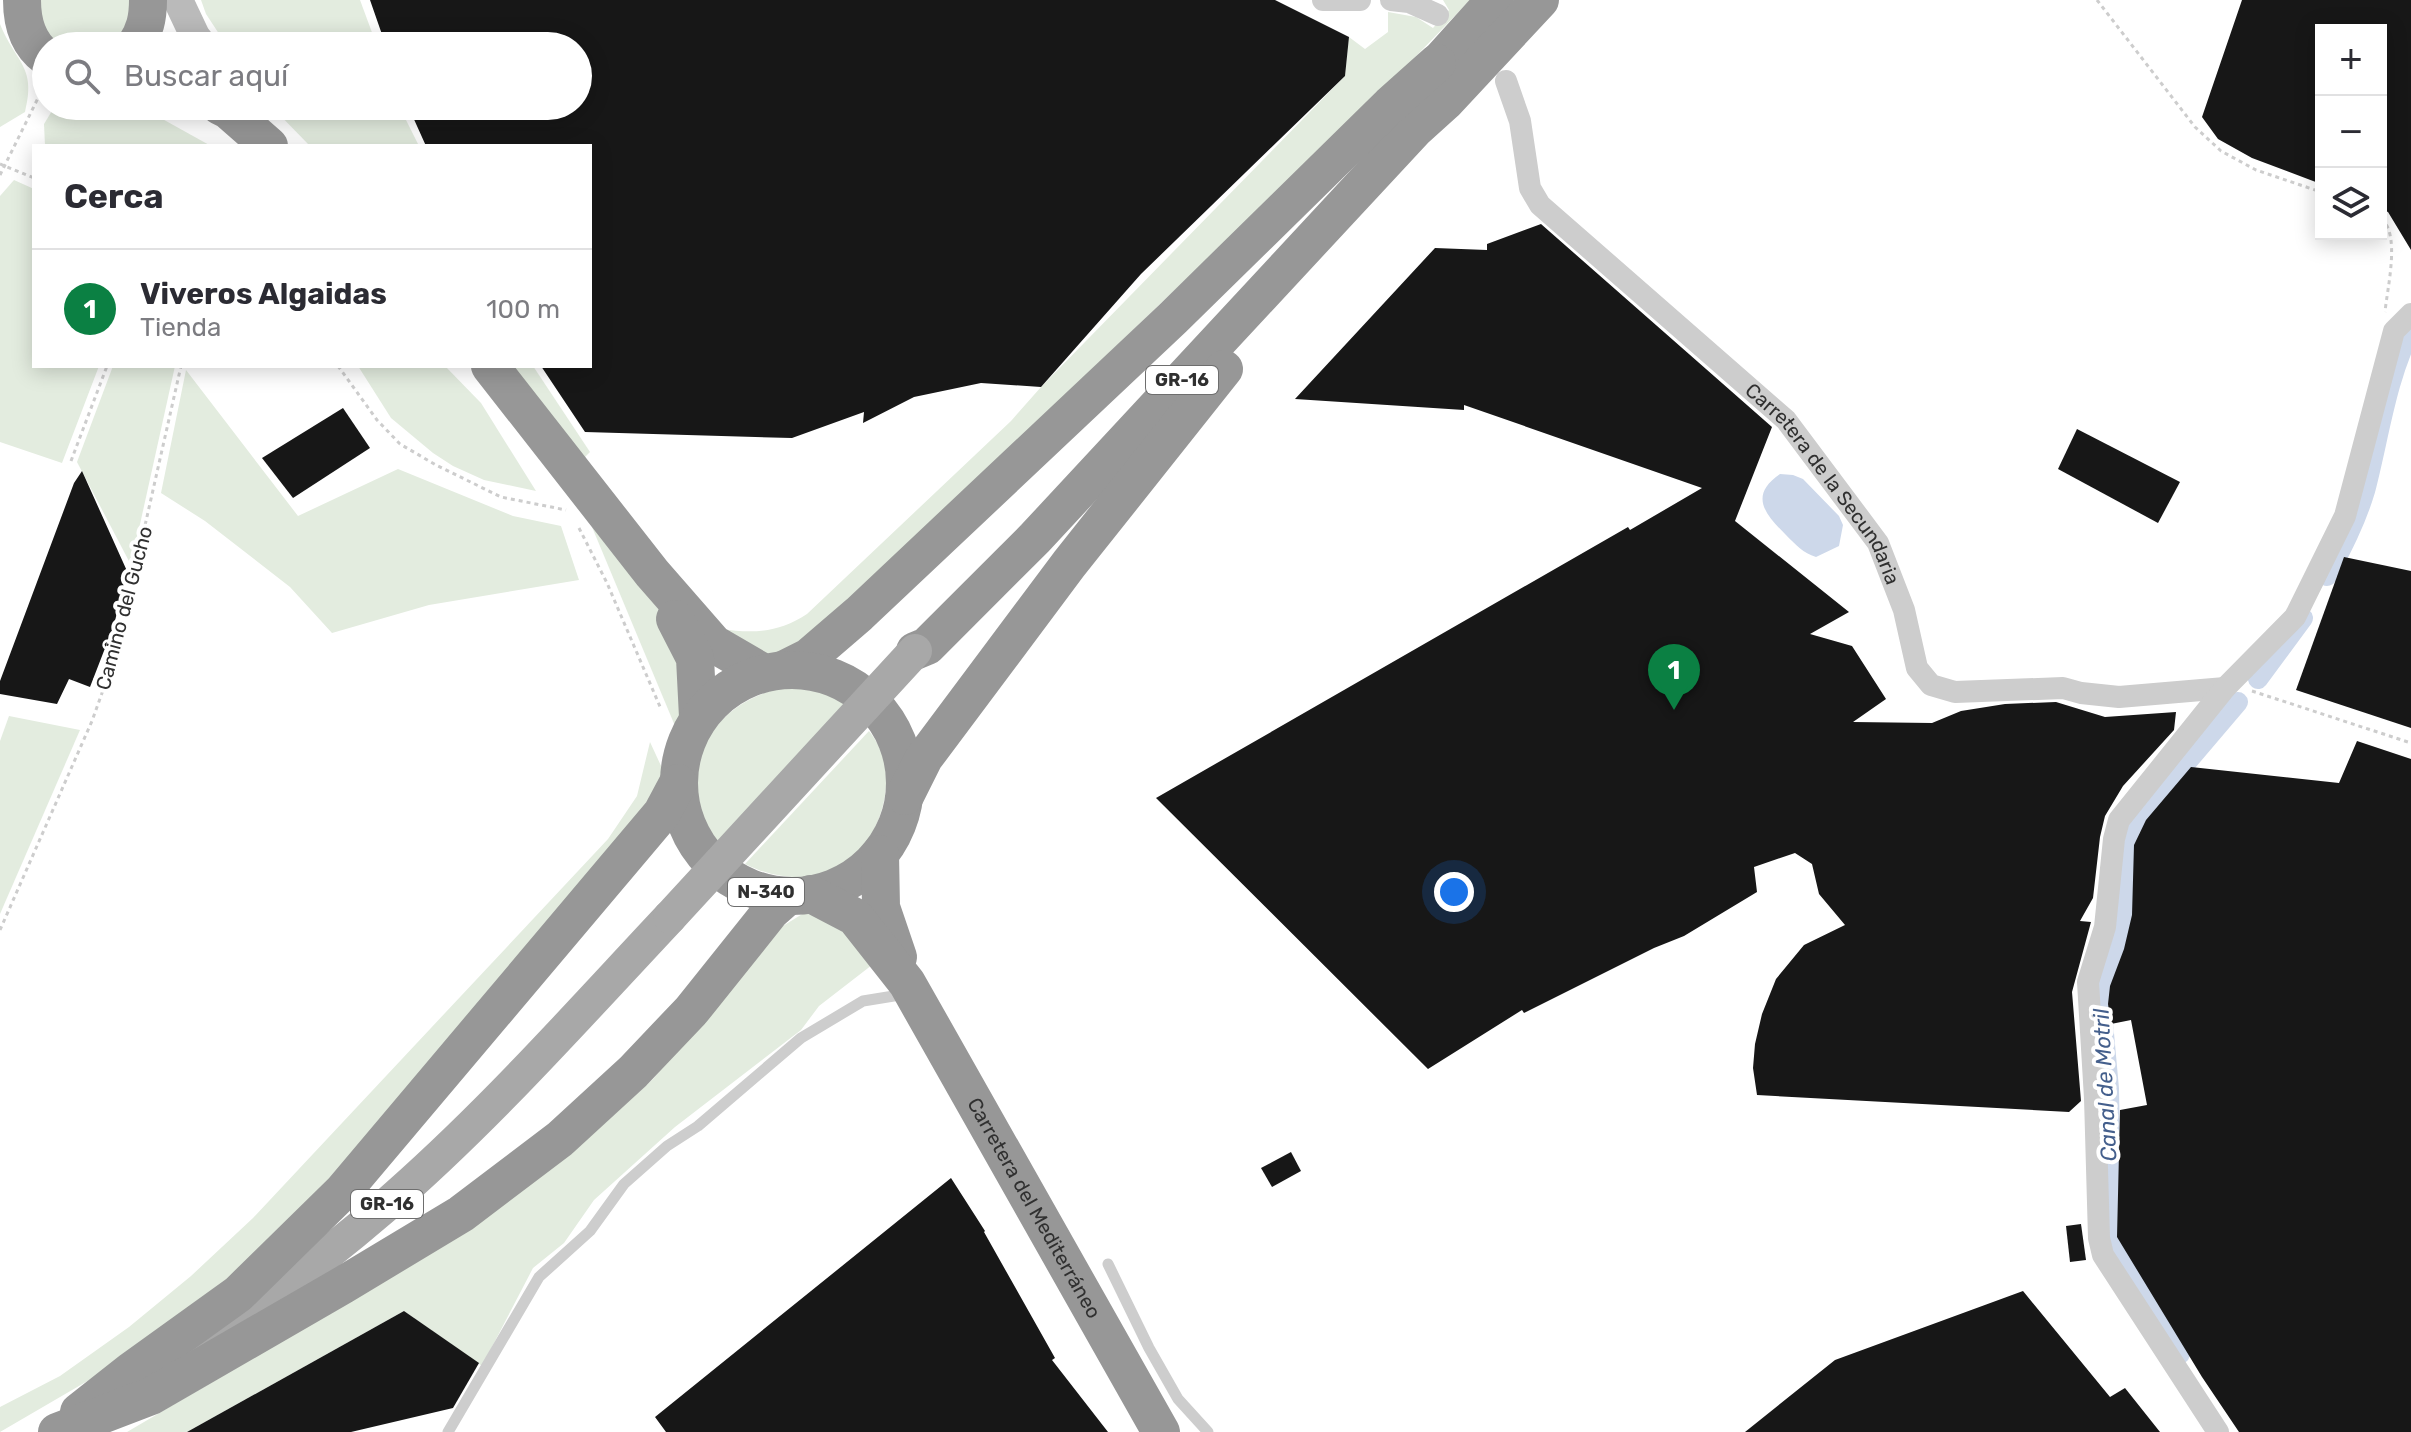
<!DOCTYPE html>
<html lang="es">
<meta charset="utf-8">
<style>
body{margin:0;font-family:Rubik,sans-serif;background:#f2f2f3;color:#2b2b33}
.controls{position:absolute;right:24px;top:24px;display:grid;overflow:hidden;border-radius:0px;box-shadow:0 4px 20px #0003}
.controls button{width:72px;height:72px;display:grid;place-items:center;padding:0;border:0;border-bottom:2px solid #e1e1e2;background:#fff;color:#2b2b33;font:40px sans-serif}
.you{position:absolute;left:1454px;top:892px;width:28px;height:28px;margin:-20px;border:6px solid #fff;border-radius:50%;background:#1a73e8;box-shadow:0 0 0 12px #1a73e833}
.badge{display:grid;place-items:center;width:52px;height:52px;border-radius:50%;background:#0b8043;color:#fff;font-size:26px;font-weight:700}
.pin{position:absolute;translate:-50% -66px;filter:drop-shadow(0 2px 4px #0008)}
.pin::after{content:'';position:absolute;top:42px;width:28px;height:24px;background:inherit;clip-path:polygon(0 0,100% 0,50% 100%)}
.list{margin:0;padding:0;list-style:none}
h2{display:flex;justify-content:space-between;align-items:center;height:104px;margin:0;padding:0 32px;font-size:34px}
h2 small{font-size:26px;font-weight:400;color:#7c7c81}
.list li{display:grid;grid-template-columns:52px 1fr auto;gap:24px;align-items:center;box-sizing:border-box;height:120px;padding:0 32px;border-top:2px solid #e1e1e2}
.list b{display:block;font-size:30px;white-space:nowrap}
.list p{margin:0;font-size:26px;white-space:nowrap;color:#7c7c81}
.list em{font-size:26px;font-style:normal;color:#7c7c81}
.icon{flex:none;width:44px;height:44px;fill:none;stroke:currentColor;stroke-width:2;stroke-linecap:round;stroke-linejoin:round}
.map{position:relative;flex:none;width:2411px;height:1432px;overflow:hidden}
.search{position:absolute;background:#fff;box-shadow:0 4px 20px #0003;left:32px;top:32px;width:560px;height:88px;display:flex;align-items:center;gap:20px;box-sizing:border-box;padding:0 28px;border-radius:44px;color:#7c7c81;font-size:30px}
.panel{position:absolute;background:#fff;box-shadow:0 4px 20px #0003;left:32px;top:144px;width:560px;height:224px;border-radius:0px}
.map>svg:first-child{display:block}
.green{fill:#e3ecdf}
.water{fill:#cdd8ea}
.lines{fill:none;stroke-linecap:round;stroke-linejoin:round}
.canal{stroke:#cdd8ea;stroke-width:20}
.building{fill:#171717}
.path{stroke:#cdcdcd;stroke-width:3;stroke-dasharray:4 4;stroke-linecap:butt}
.lane{stroke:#cdcdcd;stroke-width:11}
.street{stroke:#cdcdcd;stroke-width:22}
.secondary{stroke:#bababa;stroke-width:30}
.primary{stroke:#a8a8a8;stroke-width:34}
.highway{stroke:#979797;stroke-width:38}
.primary-bridge{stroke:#a8a8a8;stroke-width:34}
.labels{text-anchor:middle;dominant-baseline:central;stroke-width:8;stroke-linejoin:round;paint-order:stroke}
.shield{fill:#fff;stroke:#6e6e6e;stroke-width:2}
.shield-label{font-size:18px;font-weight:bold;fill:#303030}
.street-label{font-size:20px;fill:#303030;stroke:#fff}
.water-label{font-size:22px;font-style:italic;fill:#445f8c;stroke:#fff}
</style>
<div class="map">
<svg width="2411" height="1432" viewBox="0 0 2411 1432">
<rect width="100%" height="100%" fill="#fff"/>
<g class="green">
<polygon points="36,0 132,0 124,33 111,46 56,46 46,37"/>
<polygon points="201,0 360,0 377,46 227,46 206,14"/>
<path d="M 1443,0 L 1470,0 L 1375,99 L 828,621 C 774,661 781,666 722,629 C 754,634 780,632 807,614 L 1011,421 L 1041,387 L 1345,76 L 1349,37 L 1365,49 L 1388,32 L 1388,12 L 1416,17 L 1433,28 L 1449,10 Z"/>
<path d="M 0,24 C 15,62 37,66 25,112 L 0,127 Z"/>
<polygon points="55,106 139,106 211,146 45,146 44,124"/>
<polygon points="271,106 399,106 419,146 310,146"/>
<polygon points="14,180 34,189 34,366 99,366 62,463 0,442 0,196"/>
<polygon points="113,366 175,366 131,565 77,462"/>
<polygon points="358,366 445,366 481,403 536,491 484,480 453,466 433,453 391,418"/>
<polygon points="511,366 533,366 590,452 581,461"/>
<polygon points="186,370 298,516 398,469 513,516 561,526 579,580 429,605 332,633 290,587 205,521 161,493"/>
<polygon points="592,527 660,611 678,641 683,709 675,726"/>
<path d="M 782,688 C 805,689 825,689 844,704 L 718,842 C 711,832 702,821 699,809 C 684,748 725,700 782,688 Z"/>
<polygon points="9,716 80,730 0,914 0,741"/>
<path d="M 869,731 C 886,752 889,776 884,801 C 869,870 807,895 745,864 Z"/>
<polygon points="650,742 662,768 660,791 417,1083 248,1267 103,1372 0,1432 0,1407 60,1376 129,1327 191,1276 253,1218 608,839 637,796"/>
<polygon points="804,913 836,921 872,965 819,1006 801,1030 675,1127 594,1200 564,1243 533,1268 482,1366 404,1311 187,1432 127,1432 389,1278 572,1153 653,1079 778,929"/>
</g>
<path class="water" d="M 1780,474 L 1793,475 L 1803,479 L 1839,516 L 1843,525 L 1839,546 L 1816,557 C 1803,553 1796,545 1786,535 C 1766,515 1748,496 1780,474 Z"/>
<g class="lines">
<g class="canal">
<path d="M 2327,576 C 2342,548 2356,521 2365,491 C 2379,438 2386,379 2411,330"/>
<polyline points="2258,679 2303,618"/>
<polyline points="2180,1354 2115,1250 2112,1238 2109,1089 2100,989 2125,924 2130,829 2238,702"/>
</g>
</g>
<g class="building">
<polygon points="370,0 1275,0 1349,37 1345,76 1141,274 1041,387 981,383 914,397 863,423 864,412 792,438 585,432 541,366 590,366 590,146 426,146 408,106 578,106 578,46 386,46"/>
<polygon points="2242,0 2411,0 2411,250 2388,212 2381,209 2381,30 2321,30 2321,184 2252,158 2218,139 2202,117"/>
<polygon points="1541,224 1772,427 1735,521 1849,612 1810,634 1852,646 1886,699 1853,722 1932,723 1961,711 2005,704 2056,702 2105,717 2176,712 2174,730 2123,786 2105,816 2100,837 2093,898 2080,921 2091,922 2072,992 2081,1101 2069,1112 1757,1095 1753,1068 1755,1044 1762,1014 1776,979 1804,945 1845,925 1819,894 1812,864 1795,853 1754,867 1757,892 1684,936 1654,948 1524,1013 1522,1010 1428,1069 1156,798 1628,527 1630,530 1702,488 1464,405 1464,410 1295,399 1435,248 1487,250 1487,244"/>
<polygon points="343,408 370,448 293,498 262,458"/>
<polygon points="2077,429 2180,482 2158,523 2058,469"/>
<polygon points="82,471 127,571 114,625 90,687 69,679 57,704 0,694 0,681 74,483"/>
<polygon points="2344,557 2411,571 2411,728 2296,690"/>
<polygon points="2357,741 2411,759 2411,1432 2239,1432 2202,1377 2117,1237 2120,1110 2147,1105 2131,1020 2111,1024 2108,1004 2110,986 2124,949 2132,915 2134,845 2146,820 2191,767 2339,783"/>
<polygon points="1291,1152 1301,1171 1272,1187 1261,1168"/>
<polygon points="951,1178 985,1231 984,1232 1055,1358 1052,1360 1108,1432 666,1432 655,1417"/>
<polygon points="2081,1224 2086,1260 2070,1262 2066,1226"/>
<polygon points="2023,1291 2110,1397 2125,1388 2160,1432 1745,1432 1835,1360"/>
<polygon points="404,1311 479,1363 453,1408 351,1432 187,1432"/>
</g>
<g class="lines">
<g class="path">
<polyline points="2097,0 2195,127 2221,151 2256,170 2321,192"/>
<polyline points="0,164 34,178"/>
<polyline points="0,175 44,86"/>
<path d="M 2381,219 C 2401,233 2387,289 2385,312"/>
<polyline points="338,366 377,420 400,444 436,465 501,497 566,510"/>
<polyline points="71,461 107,366"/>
<polyline points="579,528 607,583 661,709"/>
<polyline points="2252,691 2411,743"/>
<polyline points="0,930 92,721 116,654 181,366"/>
</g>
<g class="lane">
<polyline points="1108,1264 1149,1348 1178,1399 1208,1432"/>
<polyline points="448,1432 539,1277 590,1231 624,1184 667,1146 698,1126 801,1038 863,1001 906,994"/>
</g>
<g class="street">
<polyline points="1323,0 1360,0"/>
<polyline points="1391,0 1409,2 1438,15"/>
<path id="s1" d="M 1506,81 L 1520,121 L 1530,188 L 1540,205 L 1786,420 L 1878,543 L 1904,610 L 1917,668 L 1931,685 L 1955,692 L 2063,688 L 2081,693 L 2119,697 L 2225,688"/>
<polyline points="2218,1432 2103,1255 2099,1238 2095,1098 2088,982 2105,927 2114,839 2119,820 2225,688 2295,617 2345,516 2394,331 2411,314"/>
</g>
<polyline class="secondary" points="178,0 195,36 203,46"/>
<path class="primary" d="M 175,1363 C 248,1315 318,1264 384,1207 C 487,1118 577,1016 670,917"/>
<g class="highway">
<path d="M 22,0 C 22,22 27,43 46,57"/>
<path d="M 135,46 C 145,31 148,18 148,0"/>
<polyline points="1422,81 1495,0"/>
<polyline points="220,106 228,110 269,146"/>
<polyline points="490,366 652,573 714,644 764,673"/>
<polyline points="675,619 695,658 698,717"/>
<polyline points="915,651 927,646 1035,538 1414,130 1445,102 1540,0"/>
<polyline points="785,669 809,657 859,614 1173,318 1390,105 1437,63"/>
<circle cx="792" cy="783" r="113"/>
<polyline points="905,796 924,758 1069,564 1224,369"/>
<polyline points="880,854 881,907 898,957"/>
<path id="s2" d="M 811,894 L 855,917 L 907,983 L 1161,1432"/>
<polyline points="79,1412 131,1371 238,1294 343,1191 662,813 678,783"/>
<polyline points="57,1432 151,1396 343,1285 461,1214 560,1139 633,1072 691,1011 771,911 788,896"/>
</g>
<polyline class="primary-bridge" points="670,917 915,651"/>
</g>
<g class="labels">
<g class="shield">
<rect x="1146" y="366" width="72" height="28" rx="6"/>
<rect x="728" y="878" width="76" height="28" rx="6"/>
<rect x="351" y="1190" width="72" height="28" rx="6"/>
</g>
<g class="shield-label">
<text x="1182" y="380">GR-16</text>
<text x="766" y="892">N-340</text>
<text x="387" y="1204">GR-16</text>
</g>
<g class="street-label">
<text stroke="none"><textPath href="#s1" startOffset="530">Carretera de la Secundaria</textPath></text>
<text transform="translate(124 608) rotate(-75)">Camino del Gucho</text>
<text stroke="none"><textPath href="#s2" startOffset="392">Carretera del Mediterráneo</textPath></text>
</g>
<g class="water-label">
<text transform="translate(2105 1085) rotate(-93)">Canal de Motril</text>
</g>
</g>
</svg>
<div class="controls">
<button>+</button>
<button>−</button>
<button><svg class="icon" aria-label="layers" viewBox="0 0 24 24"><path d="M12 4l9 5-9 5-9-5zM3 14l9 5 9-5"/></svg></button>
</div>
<div class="you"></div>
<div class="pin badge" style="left:1674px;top:710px">1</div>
<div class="search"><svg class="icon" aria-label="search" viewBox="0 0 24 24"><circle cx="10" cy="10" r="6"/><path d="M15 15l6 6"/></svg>Buscar aquí</div>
<section class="panel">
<h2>Cerca<small></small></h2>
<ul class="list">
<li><span class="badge">1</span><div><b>Viveros Algaidas</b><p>Tienda</p></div><em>100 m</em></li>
</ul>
</section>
</div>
